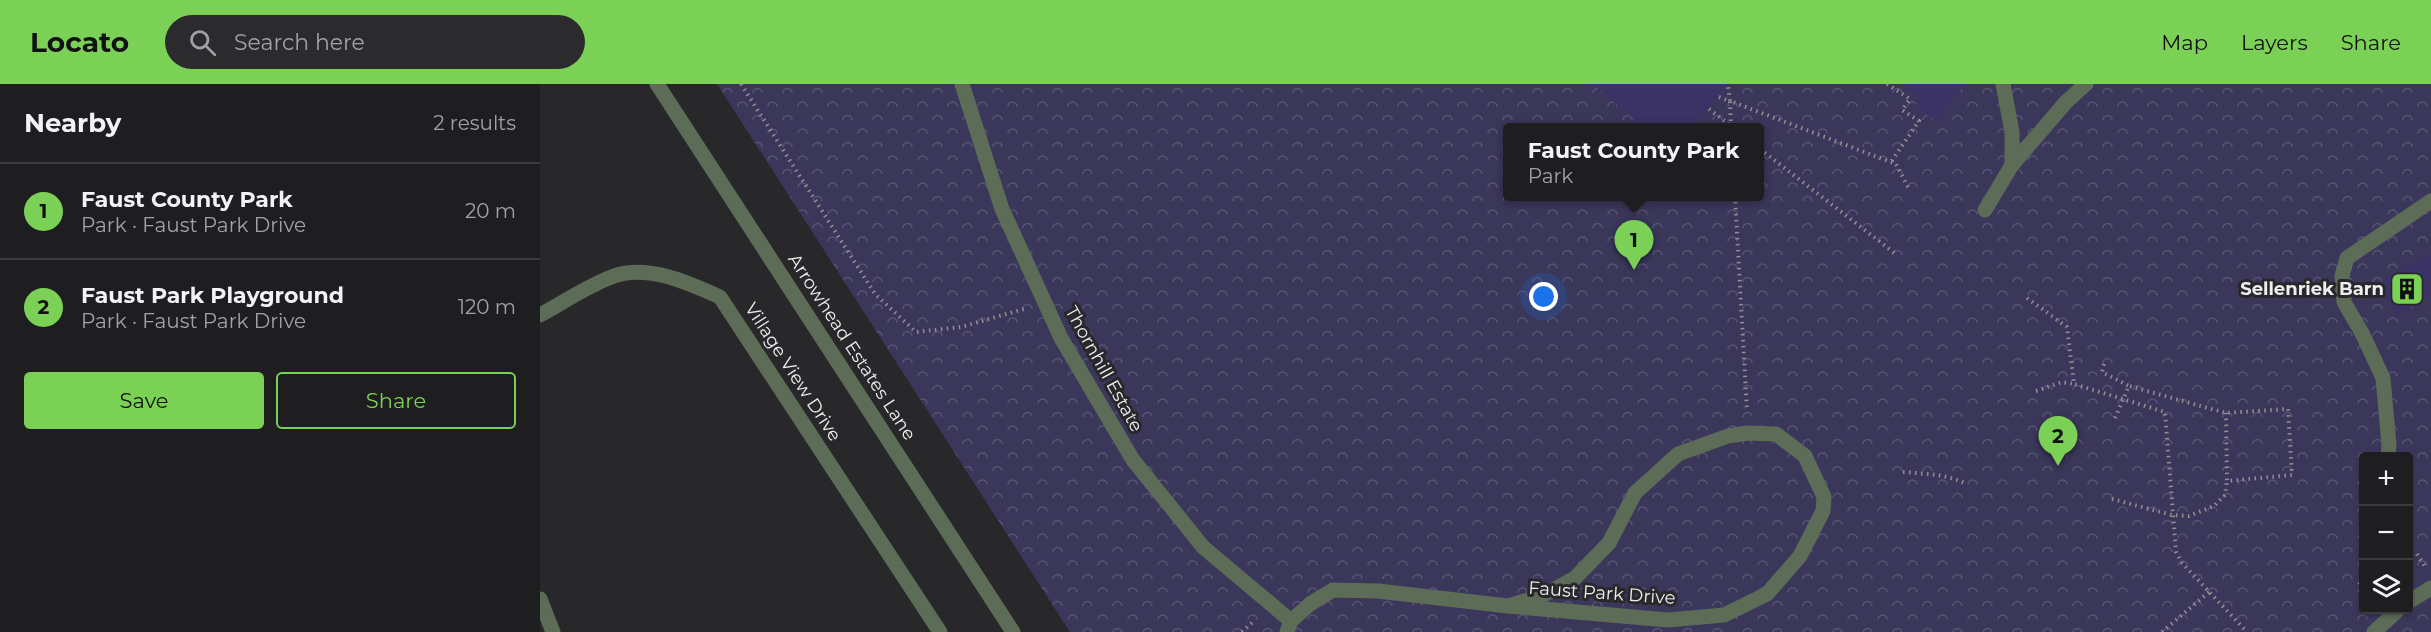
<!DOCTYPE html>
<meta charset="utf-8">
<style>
body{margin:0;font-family:Montserrat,sans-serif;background:#2b2b2d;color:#f1f3f6}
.controls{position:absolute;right:18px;bottom:18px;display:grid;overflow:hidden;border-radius:6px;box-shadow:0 2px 4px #0004}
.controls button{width:54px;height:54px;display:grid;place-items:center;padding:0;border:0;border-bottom:2px solid #3c3c3e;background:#1e1e20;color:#f1f3f6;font:30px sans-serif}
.you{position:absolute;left:1004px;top:213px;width:21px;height:21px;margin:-15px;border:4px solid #fff;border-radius:50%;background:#1a73e8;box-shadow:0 0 0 9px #1a73e833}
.badge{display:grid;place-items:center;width:39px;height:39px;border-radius:50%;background:#7bd156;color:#111;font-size:20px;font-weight:700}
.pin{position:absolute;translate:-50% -50px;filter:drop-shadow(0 2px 3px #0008)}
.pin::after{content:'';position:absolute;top:32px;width:21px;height:18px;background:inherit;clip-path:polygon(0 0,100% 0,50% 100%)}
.popup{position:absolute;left:963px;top:39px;width:261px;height:78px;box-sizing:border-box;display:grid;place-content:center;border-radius:6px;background:#1e1e20;filter:drop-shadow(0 2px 4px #0005);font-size:20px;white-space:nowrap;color:#a1a2a5}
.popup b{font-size:22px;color:#f1f3f6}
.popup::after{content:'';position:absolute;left:50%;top:100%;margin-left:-12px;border:12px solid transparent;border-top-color:#1e1e20}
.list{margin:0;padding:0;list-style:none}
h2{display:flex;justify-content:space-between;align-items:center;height:78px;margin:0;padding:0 24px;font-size:26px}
h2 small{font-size:20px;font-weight:400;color:#a1a2a5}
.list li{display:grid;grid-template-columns:39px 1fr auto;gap:18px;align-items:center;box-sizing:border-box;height:96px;padding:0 24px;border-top:2px solid #3c3c3e}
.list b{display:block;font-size:22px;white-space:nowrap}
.list p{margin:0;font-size:20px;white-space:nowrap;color:#a1a2a5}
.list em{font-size:20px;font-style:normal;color:#a1a2a5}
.actions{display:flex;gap:12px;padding:18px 24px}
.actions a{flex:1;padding:14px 0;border:2px solid #7bd156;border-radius:6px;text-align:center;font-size:21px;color:#7bd156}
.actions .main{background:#7bd156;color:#111}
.icon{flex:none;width:33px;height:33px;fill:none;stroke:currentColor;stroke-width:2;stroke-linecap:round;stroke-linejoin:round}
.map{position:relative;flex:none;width:1891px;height:548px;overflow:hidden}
header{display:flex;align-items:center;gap:36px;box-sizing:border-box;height:84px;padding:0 30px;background:#7bd156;color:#111}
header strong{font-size:28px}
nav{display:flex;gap:33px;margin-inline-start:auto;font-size:21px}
.search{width:420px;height:54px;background:#2b2b2d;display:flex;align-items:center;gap:15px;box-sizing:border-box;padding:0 21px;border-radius:33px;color:#a1a2a5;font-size:22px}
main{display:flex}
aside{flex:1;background:#1e1e20}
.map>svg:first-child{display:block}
.forest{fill:url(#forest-crowns);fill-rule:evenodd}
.garden{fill:#3b375b}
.building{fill:#3b3266}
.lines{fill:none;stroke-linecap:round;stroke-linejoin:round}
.path{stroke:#919193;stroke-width:4;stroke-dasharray:1.5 4.5;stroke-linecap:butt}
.service{stroke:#5c6c56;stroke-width:15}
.minor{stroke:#5c6c56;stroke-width:15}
.labels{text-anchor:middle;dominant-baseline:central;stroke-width:6;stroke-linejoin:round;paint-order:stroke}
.poi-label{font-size:18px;font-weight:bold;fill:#eeeef0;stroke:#28282b;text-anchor:end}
.street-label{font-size:18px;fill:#eeeef0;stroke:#28282b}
</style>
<header>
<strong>Locato</strong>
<div class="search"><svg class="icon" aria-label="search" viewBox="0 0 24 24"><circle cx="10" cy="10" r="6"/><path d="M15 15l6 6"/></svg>Search here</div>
<nav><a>Map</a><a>Layers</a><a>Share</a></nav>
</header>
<main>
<aside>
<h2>Nearby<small>2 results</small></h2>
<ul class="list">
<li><span class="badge">1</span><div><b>Faust County Park</b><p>Park · Faust Park Drive</p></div><em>20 m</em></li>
<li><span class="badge">2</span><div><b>Faust Park Playground</b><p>Park · Faust Park Drive</p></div><em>120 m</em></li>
</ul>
<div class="actions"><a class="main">Save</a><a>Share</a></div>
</aside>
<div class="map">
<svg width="1891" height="548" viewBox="0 0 1891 548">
<defs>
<pattern id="forest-crowns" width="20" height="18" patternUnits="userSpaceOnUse" patternTransform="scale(1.5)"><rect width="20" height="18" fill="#3b375b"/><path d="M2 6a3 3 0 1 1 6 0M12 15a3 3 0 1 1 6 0" fill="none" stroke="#585473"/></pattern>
</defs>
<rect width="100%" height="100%" fill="#28282b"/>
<path class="forest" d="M 177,0 L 1891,0 L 1891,548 L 530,548 ZM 968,44 L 1220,44 L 1220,112 L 968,112 ZM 1824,372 L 1868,372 L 1868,526 L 1824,526 Z"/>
<polygon class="garden" points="1222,34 1243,43 1230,66 1220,58 1220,44 1217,43"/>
<g class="building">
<polygon points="1052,0 1189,0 1152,44 1105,44"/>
<polygon points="1370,0 1425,0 1396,38 1375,22 1380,14 1366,4"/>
<polygon points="1891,169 1891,211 1858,231 1840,199"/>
</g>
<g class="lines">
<g class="path">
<polyline points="201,0 335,210 376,248 421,243 484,225"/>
<polyline points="1347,0 1370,15 1362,26 1379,37 1351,78"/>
<polyline points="1179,13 1190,17 1188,2"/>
<polyline points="1169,25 1191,42"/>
<polyline points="1191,43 1190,17 1356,80 1368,103"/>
<polyline points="1220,65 1357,171"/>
<polyline points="1195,112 1207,327"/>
<polyline points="1487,214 1527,243 1534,300 1625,328 1636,468 1642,479 1707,548"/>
<polyline points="1564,280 1562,288 1589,302"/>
<polyline points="1496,307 1522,298 1534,300"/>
<polyline points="1575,334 1589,302 1686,329 1748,325 1752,391 1687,397 1686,329"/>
<path d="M 1363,388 C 1386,390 1406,390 1427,400"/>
<polyline points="1572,415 1632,431 1649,432 1674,422 1685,411 1687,397"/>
<polyline points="1877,470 1886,484"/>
<polyline points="1819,498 1824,504"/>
<polyline points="702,548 715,536"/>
<polyline points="1622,548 1669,508"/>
</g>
<g class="service">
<polyline points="422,0 462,125 521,254 593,376 663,463 751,537"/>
<polyline points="1463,0 1472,48 1472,81"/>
<polyline points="1445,126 1472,81 1526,18 1546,0"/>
<polyline points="1848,372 1849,361 1843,294 1822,249 1804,218 1802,192 1807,174 1891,117"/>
</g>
<g class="minor">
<polyline points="117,0 473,548"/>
<path d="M 0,231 C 22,219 51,200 74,192 C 108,180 149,199 180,213 L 400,548"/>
<polyline points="0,515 13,548"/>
<polyline points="1868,518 1891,504"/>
<polyline points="747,548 751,537 770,520 793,506 838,507 968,522 1128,536 1184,531 1227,510 1260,472 1283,427 1284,413 1265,372 1236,350 1208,349 1188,352 1138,370 1095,409 1069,459 1035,494 1004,511 968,522"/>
<polyline points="1834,548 1858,526"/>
</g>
</g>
<defs>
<symbol id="building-square" viewBox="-11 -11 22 22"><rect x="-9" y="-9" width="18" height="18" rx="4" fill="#7bd156" stroke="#28282b"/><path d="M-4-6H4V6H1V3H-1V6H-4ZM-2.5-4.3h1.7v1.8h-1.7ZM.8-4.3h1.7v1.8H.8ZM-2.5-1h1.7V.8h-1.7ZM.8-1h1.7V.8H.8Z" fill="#111"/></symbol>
</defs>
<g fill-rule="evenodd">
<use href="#building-square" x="1848" y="186" width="38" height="38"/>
</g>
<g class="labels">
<g class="poi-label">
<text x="1844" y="205">Sellenriek Barn</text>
</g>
<g class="street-label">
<text transform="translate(312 263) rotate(57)">Arrowhead Estates Lane</text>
<text transform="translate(564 285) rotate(61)">Thornhill Estate</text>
<text transform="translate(253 288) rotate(57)">Village View Drive</text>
<text transform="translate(1062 509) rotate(4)">Faust Park Drive</text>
</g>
</g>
</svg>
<div class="controls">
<button>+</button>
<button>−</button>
<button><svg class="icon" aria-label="layers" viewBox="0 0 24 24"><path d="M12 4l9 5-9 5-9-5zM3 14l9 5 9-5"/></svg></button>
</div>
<div class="you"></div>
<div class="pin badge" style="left:1094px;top:186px">1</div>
<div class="popup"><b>Faust County Park</b>Park</div>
<div class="pin badge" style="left:1518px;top:382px">2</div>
</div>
</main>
